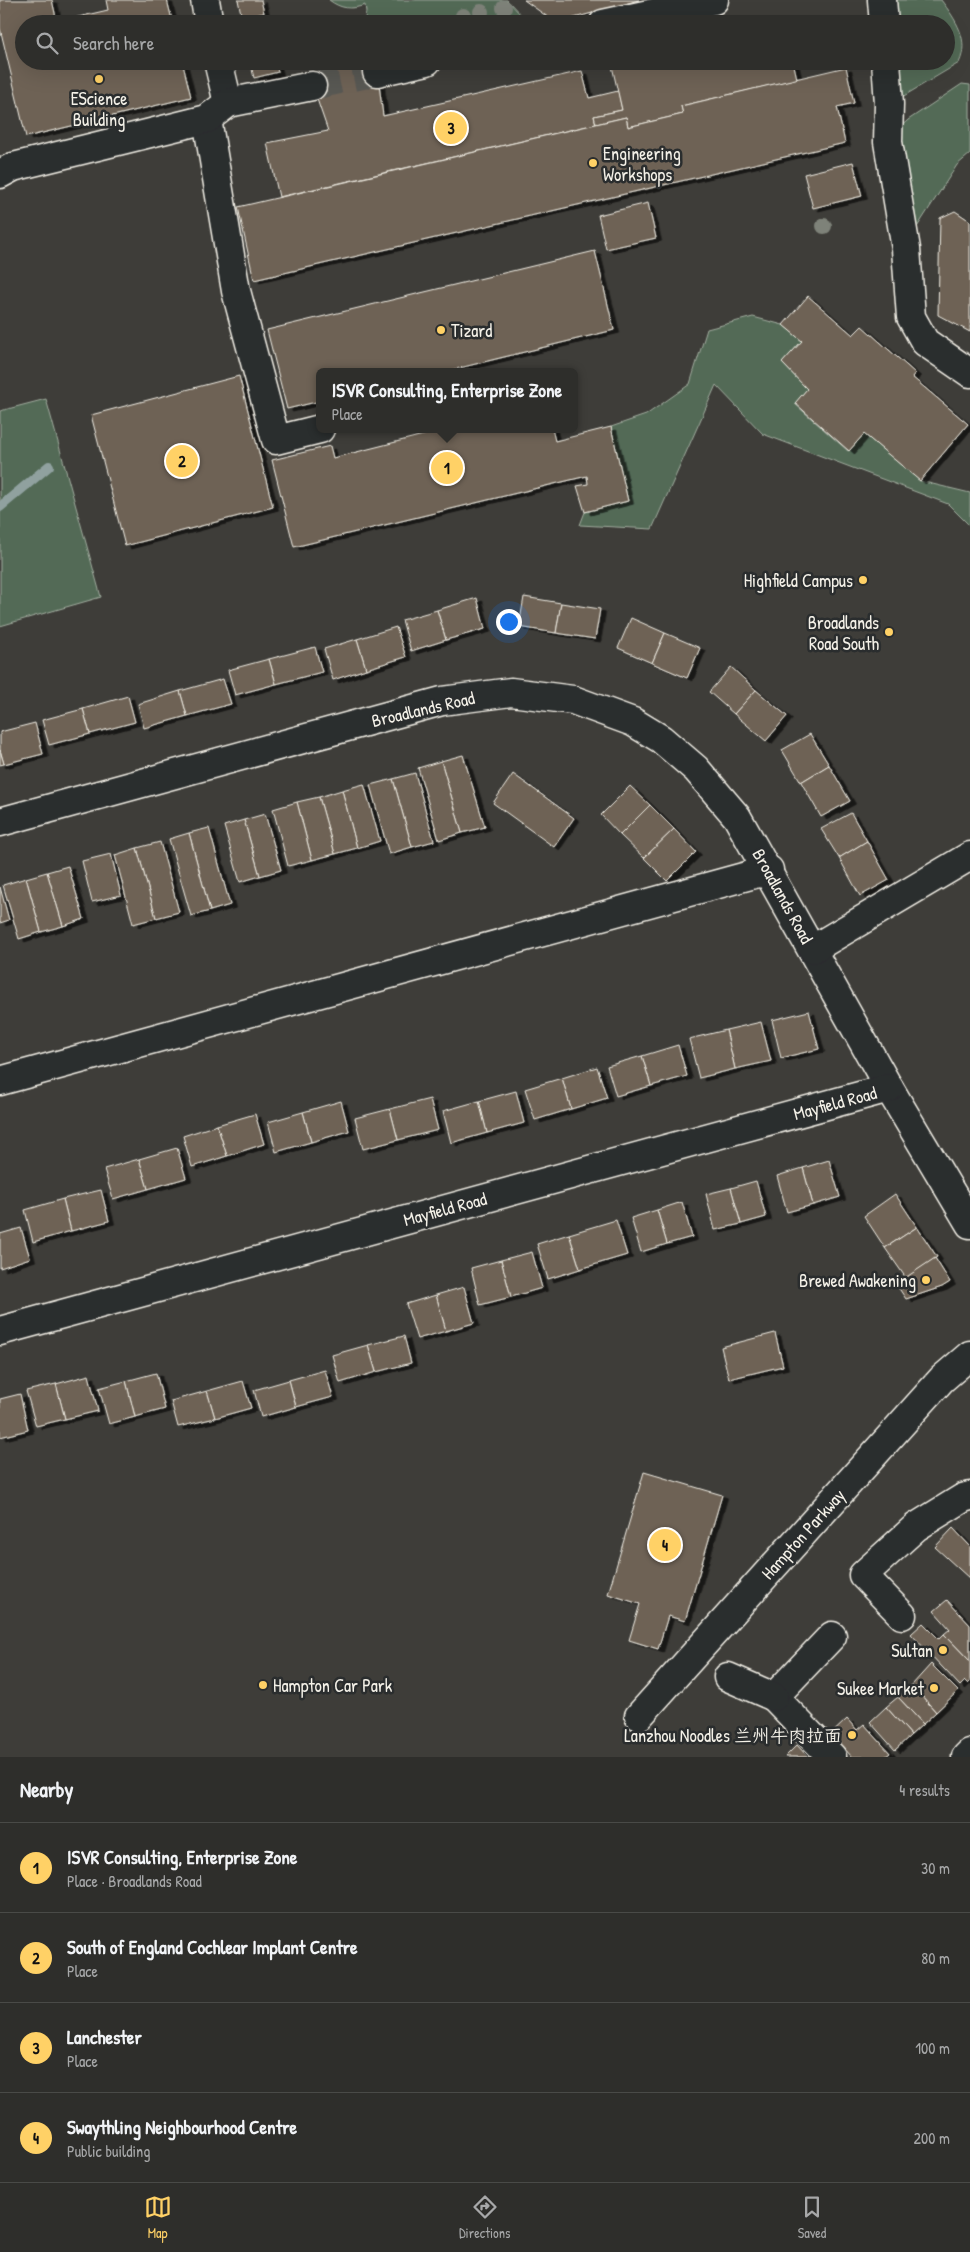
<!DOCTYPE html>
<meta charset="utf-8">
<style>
body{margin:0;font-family:"Patrick Hand","LXGW WenKai TC",sans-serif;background:#3a3a37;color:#f1f3f6}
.you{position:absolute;left:508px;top:621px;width:18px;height:18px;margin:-12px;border:4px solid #fff;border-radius:50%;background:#1a73e8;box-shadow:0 0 0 8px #1a73e833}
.badge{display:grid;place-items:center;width:32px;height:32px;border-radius:50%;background:#ffd166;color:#111;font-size:16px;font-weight:700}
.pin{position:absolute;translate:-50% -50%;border:2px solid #fff;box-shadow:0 1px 5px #0006}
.popup{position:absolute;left:316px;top:368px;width:262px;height:65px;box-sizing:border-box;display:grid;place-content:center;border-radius:8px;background:#2e2e2b;filter:drop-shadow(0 1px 4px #0005);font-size:16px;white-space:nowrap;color:#a7a8a9}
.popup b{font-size:19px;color:#f1f3f6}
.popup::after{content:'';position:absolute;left:50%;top:100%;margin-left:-10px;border:10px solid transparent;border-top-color:#2e2e2b}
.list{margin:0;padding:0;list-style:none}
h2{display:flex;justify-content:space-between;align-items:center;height:65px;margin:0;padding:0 20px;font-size:21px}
h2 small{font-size:16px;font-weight:400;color:#a7a8a9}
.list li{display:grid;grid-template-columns:32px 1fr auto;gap:15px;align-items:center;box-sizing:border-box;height:90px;padding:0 20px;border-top:1px solid #494a47}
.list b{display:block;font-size:19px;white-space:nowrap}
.list p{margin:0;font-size:16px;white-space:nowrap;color:#a7a8a9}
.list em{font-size:16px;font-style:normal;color:#a7a8a9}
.icon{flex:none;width:28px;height:28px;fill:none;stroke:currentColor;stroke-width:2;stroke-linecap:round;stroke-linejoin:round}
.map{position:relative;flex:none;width:970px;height:1757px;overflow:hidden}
.search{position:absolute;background:#2e2e2b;box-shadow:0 5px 20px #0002;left:15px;right:15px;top:15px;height:55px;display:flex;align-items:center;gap:12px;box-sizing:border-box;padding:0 18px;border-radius:28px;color:#a7a8a9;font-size:19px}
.sheet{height:425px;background:#2e2e2b}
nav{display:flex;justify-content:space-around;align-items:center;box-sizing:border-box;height:70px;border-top:1px solid #494a47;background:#2e2e2b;font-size:14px;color:#a7a8a9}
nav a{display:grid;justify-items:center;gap:2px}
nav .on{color:#ffd166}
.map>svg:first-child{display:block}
.green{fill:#526a57;stroke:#a3aea0}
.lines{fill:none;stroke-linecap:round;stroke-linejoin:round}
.stream{stroke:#90a19f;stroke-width:10}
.building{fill:#6e6254;stroke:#f4f1e8;filter:url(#shadow)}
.minor-tunnel{stroke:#595853;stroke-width:28;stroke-dasharray:28 14;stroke-linecap:butt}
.minor-casing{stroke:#f4f1e8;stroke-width:31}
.major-casing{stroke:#f4f1e8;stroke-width:31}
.minor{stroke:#2a2d2e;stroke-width:28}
.major{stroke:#2a2d2e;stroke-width:28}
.tree{fill:#7e8279}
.poi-dot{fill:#ffd166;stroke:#2a2d2e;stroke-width:2}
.labels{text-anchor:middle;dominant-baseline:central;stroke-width:5;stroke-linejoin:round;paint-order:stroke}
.poi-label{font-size:18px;fill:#f4f1e8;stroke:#2a2d2e;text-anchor:end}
.street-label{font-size:18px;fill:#f4f1e8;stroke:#2a2d2e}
</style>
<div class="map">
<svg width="970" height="1757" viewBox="0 0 970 1757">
<defs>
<filter id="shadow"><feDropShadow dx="5.5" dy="3" stdDeviation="0" flood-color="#0009"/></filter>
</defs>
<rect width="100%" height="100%" fill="#3e3d39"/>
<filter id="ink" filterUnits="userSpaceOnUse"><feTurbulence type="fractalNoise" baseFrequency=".02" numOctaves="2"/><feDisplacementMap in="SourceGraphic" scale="10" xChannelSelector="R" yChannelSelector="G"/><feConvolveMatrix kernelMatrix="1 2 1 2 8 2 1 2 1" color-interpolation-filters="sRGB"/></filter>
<g filter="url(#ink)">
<g class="green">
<path d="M 329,0 L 507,0 L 523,17 L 495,24 L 364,24 L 366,12 L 365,5 C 351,10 341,9 329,0 Z"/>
<path d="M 892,0 L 941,0 C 956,20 970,40 959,63 L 897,100 L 895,61 L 946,61 L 946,24 L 893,24 Z"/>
<polygon points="962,84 970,85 970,154 957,165 912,235 896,131 908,120"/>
<polygon points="753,317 783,325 802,341 782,363 807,389 795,404 848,451 864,434 920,481 970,493 970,526 948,504 763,434 716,385 652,529 580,525 585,512 628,501 611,427 646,415 690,384 707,329"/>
<polygon points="46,399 101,597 0,626 0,411"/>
</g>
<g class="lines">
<polyline class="stream" points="0,507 49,466"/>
</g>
<g class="building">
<polygon points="0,0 52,0 57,22 108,10 106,0 167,0 173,24 24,24 24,61 182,61 191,97 26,137 0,28"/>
<polygon points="238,0 261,0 264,13 242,18"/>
<polygon points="524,0 639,0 556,23"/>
<polygon points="250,61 275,61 278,72 254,78"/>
<polygon points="376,61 383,116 582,71 589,98 618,91 622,110 594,116 596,124 279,197 267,143 328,131 309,76 340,66"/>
<polygon points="633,61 793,61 797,79 681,106 683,114 628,127 626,117 596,124 594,116 622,110 612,66"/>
<polygon points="846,67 854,103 837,107 845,143 254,280 238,207 626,117 628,127 683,114 681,106"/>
<polygon points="853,162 862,196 813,208 804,174"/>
<polygon points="648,203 656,238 606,249 598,215"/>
<polygon points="955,211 970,221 970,332 938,315 940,218"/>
<polygon points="595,251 614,330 443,372 320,372 320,401 287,409 267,330"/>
<polygon points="808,296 853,335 862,326 915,373 912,377 968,424 920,481 864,434 849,451 795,403 807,389 782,363 802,341 783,325"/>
<polygon points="239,376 273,507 125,546 91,415"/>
<polygon points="611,427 628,501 585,512 577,486 588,484 587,476 294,547 272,460 330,446 333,458 447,429 552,429 555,441"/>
<polygon points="524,597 561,603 556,633 519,627"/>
<polygon points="477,598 485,629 446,640 437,610"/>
<polygon points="561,603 600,609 595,639 556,633"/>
<polygon points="437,610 446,640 411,651 402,620"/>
<polygon points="631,618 665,633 652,663 618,648"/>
<polygon points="396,627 406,657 366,669 357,639"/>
<polygon points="665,633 700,648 687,678 652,663"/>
<polygon points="357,639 366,669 333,680 324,649"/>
<polygon points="315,647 322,672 276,684 269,659"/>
<polygon points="269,659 276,684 235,695 228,670"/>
<polygon points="731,667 756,690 734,714 709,692"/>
<polygon points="223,679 231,704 187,716 180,691"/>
<polygon points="756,690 787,716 766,741 734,714"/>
<polygon points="180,691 187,716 144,728 138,704"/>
<polygon points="128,696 135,722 90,734 83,709"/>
<polygon points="83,709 90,734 49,745 42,720"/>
<polygon points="35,723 43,754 4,764 0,750 0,732"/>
<polygon points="810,734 829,765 801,782 782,750"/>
<polygon points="0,750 4,764 0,765"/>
<polygon points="463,755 485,827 462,833 441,761"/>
<polygon points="441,761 462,833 439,840 418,768"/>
<polygon points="829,765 850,801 821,817 801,782"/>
<polygon points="415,773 434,841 412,847 393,779"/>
<polygon points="513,774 574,818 554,847 493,803"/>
<polygon points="393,779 412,847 389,854 370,785"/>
<polygon points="364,784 380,841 357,848 342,790"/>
<polygon points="630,786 650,805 620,835 601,815"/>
<polygon points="342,790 357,848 335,854 319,797"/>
<polygon points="319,797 335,854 312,860 297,802"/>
<polygon points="297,802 312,860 288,866 273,809"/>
<polygon points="650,805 674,829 644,858 620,835"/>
<polygon points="851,813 867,841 839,858 821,829"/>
<polygon points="265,814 281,870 260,876 244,820"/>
<polygon points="244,820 260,876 240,882 224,826"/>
<polygon points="209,828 230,905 210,911 189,833"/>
<polygon points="674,829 696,852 667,881 644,858"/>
<polygon points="189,833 210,911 191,916 169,839"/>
<polygon points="867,841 889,880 860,896 839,858"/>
<polygon points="160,842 179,912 156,918 137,848"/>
<polygon points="137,848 156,918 133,924 115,855"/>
<polygon points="111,854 121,895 92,902 82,861"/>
<polygon points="68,866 84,919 63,926 47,872"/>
<polygon points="47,872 63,926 41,932 26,878"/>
<polygon points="26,878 41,932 19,939 3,885"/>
<polygon points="0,887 9,920 0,923"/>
<polygon points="809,1011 819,1049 781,1058 772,1020"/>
<polygon points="761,1022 771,1061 735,1069 726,1030"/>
<polygon points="726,1030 735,1069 699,1078 689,1039"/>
<polygon points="678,1045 687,1076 651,1086 642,1056"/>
<polygon points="642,1056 651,1086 616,1096 607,1066"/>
<polygon points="597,1067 607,1098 571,1109 562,1078"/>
<polygon points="562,1078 571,1109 535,1120 525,1089"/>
<polygon points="516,1091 524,1123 487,1133 479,1101"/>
<polygon points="430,1099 438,1130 398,1140 390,1109"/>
<polygon points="341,1101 349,1131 311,1142 303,1112"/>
<polygon points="479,1101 487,1133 451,1143 443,1111"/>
<polygon points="390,1109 398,1140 363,1149 355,1118"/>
<polygon points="303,1112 311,1142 276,1152 268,1122"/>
<polygon points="255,1114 264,1144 227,1156 217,1125"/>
<polygon points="217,1125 227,1156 192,1167 183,1136"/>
<polygon points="177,1148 186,1178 148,1189 139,1159"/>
<polygon points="139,1159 148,1189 113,1199 104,1169"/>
<polygon points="829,1160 840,1197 813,1205 803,1168"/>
<polygon points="803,1168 813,1205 787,1212 777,1176"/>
<polygon points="756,1181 766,1217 741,1224 731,1188"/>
<polygon points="731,1188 741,1224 715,1230 706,1194"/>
<polygon points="101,1190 109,1221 71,1231 63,1199"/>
<polygon points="895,1194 917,1227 885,1248 864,1216"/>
<polygon points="63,1199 71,1231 33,1242 25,1210"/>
<polygon points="682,1202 692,1237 667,1244 657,1210"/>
<polygon points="657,1210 667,1244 641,1252 631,1218"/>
<polygon points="616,1220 627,1255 580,1269 569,1234"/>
<polygon points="917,1227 937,1257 906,1278 885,1248"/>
<polygon points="21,1228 30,1258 0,1268 0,1234"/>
<polygon points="569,1234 580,1269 548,1279 537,1244"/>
<polygon points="532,1252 542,1288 511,1297 501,1260"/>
<polygon points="935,1258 950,1282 942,1287 906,1299 896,1284"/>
<polygon points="501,1260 511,1297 480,1305 471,1268"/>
<polygon points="464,1287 474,1323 446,1331 436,1295"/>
<polygon points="436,1295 446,1331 417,1339 406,1304"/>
<polygon points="775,1333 783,1366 729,1379 721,1347"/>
<polygon points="404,1336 411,1363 376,1372 368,1345"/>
<polygon points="368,1345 376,1372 340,1383 332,1355"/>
<polygon points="325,1370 333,1397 296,1407 289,1380"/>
<polygon points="156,1373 165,1409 135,1417 126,1381"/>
<polygon points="89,1375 98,1411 65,1419 56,1384"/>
<polygon points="289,1380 296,1407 261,1417 254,1390"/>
<polygon points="126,1381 135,1417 109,1424 99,1388"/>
<polygon points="243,1381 251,1408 215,1418 207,1391"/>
<polygon points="56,1384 65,1419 36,1426 26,1391"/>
<polygon points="207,1391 215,1418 178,1427 171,1401"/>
<polygon points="20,1394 28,1430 0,1437 0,1399"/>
<polygon points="644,1472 722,1495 685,1621 668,1616 658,1649 629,1640 640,1604 608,1594"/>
<polygon points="953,1528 970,1546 970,1579 935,1547"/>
<polygon points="947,1600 970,1625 970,1661 944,1634 950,1629 934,1611"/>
<polygon points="923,1623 939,1639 944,1634 970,1661 970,1682 968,1684 965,1681 960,1686 911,1634"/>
<polygon points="931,1664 958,1691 936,1712 912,1685"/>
<polygon points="912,1685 936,1712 923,1724 898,1697"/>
<polygon points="898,1697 923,1724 911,1735 886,1707"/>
<polygon points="886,1707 911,1735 895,1750 870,1722"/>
<polygon points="847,1719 857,1730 864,1724 890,1753 885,1757 852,1757 843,1747 838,1752 826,1739"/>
<polygon points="797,1745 808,1757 785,1757"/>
</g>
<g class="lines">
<polyline class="minor-tunnel" points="312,86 377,72"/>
<defs>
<g id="minor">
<polyline points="205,0 209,24"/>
<polyline points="882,0 884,24"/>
<polyline points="603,24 714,0"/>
<polyline points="218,61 228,103"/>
<polyline points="886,61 889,104 888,142 906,249 911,317 925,342 970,373"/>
<polyline points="377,72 427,61"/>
<polyline points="207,119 236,291 276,440 320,429"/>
<polyline points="0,174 13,167 207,119 228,103 312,86"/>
<polyline points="0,822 442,701 511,692 573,700 633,722 661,739 696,769 737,817 889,1088 970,1224"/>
<polyline points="813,949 970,856"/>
<polyline points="0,1081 769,870"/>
<polyline points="0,1331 889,1088"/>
<polyline points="902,1615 863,1575 916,1527 963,1498 970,1496"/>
<polyline points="832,1636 774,1697 832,1757"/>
<polyline points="728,1677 774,1697"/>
<polyline points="639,1716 942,1379 970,1355"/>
</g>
<polyline id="major" points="966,1757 970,1753"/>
</defs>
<use href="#minor" class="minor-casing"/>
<use href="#major" class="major-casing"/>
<use href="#minor" class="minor"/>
<use href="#major" class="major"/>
</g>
<g class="tree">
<circle cx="504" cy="8" r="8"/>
<circle cx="481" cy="12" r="8"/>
<circle cx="463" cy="16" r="8"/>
<circle cx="824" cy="226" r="8"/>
</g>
</g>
<g class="poi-dot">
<circle cx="99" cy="79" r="5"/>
<circle cx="593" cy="163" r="5"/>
<circle cx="441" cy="330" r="5"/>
<circle cx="863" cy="580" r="5"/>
<circle cx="889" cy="632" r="5"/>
<circle cx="926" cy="1280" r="5"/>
<circle cx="943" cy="1650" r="5"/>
<circle cx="263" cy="1685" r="5"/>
<circle cx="934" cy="1688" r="5"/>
<circle cx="852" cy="1735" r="5"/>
</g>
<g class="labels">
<g class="poi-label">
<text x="99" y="98" text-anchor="middle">EScience<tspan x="99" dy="21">Building</tspan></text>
<text x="603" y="153" text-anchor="start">Engineering<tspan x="603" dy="21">Workshops</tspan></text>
<text x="451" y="330" text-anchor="start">Tizard</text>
<text x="853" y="580">Highfield Campus</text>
<text x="879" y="622">Broadlands<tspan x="879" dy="21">Road South</tspan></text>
<text x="916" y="1280">Brewed Awakening</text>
<text x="933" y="1650">Sultan</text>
<text x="273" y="1685" text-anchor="start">Hampton Car Park</text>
<text x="924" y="1688">Sukee Market</text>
<text x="842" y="1735">Lanzhou Noodles 兰州牛肉拉面</text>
</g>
<g class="street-label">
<text transform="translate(423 709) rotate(-13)">Broadlands Road</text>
<text transform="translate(783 896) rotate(61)">Broadlands Road</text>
<text transform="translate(835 1103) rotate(-15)">Mayfield Road</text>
<text transform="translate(445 1209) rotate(-15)">Mayfield Road</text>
<text transform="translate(803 1534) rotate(-48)">Hampton Parkway</text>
</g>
</g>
</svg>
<div class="you"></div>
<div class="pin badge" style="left:447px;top:468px">1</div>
<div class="popup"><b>ISVR Consulting, Enterprise Zone</b>Place</div>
<div class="pin badge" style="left:182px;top:461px">2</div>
<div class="pin badge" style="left:451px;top:128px">3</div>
<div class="pin badge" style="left:665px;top:1545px">4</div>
<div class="search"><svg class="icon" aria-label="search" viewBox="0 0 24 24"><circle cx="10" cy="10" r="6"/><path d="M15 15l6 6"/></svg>Search here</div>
</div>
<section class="sheet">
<h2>Nearby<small>4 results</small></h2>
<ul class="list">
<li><span class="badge">1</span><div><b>ISVR Consulting, Enterprise Zone</b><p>Place · Broadlands Road</p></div><em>30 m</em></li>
<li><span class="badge">2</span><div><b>South of England Cochlear Implant Centre</b><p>Place</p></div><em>80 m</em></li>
<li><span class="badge">3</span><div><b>Lanchester</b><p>Place</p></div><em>100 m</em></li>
<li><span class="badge">4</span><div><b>Swaythling Neighbourhood Centre</b><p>Public building</p></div><em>200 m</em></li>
</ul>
</section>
<nav>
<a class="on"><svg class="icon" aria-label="map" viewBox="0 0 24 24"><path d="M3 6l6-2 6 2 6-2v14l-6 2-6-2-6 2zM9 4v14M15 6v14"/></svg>Map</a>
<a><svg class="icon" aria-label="directions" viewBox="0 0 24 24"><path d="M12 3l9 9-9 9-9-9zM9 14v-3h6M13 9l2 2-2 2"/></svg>Directions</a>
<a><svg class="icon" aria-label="saved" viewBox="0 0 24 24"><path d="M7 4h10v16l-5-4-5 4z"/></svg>Saved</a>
</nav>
